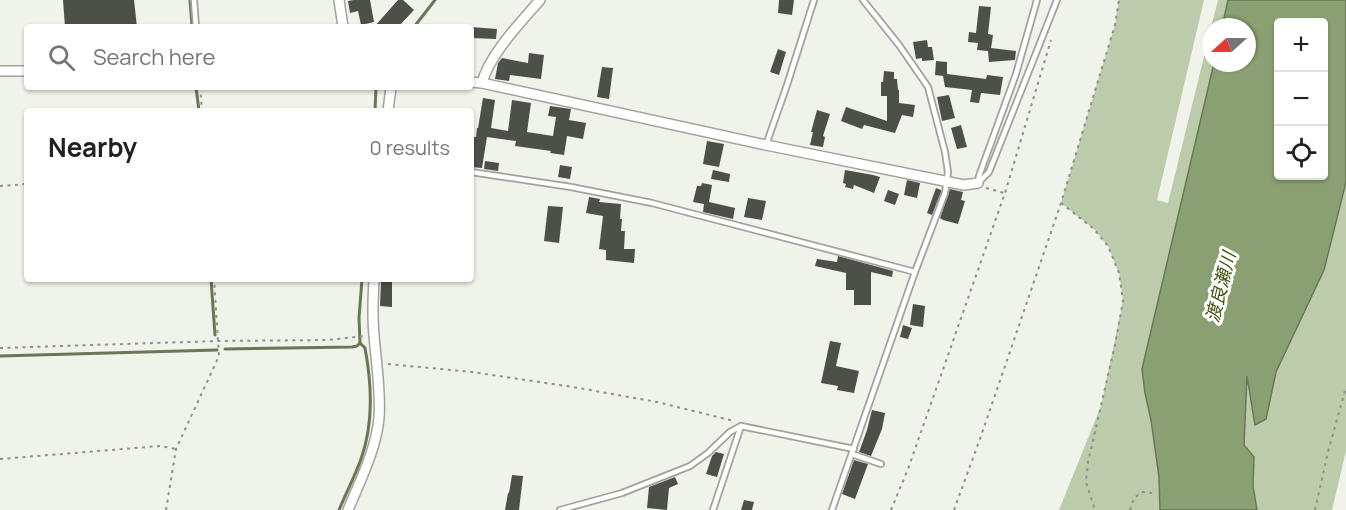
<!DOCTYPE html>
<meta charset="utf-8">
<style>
body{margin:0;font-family:Manrope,"Noto Sans JP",sans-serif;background:#f6f6f6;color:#202124}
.controls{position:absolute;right:18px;top:18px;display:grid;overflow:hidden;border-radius:6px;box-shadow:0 2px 4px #0004}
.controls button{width:54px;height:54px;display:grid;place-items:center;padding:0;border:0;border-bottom:2px solid #e0e0e0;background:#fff;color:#202124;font:30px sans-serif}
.compass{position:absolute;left:1202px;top:18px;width:54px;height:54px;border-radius:50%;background:#fff;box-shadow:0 2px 4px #0004;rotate:249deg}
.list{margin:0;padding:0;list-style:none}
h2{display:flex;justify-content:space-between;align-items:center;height:78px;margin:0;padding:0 24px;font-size:26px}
h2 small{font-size:20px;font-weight:400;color:#757577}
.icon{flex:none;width:33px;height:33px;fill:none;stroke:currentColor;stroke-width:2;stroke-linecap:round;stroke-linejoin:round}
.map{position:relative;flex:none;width:1346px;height:510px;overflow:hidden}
.search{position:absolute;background:#fff;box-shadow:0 2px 4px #0004;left:24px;top:24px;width:450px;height:66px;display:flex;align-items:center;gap:15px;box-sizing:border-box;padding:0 21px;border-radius:6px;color:#757577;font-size:22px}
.panel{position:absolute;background:#fff;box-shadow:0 2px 4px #0004;left:24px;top:108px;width:450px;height:174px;border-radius:6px}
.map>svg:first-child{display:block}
.green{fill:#bcccaa}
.water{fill:#8ba072;stroke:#687756;stroke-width:1.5;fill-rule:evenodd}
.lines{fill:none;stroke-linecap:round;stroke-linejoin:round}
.stream{stroke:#687756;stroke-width:3}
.building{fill:#4d5049}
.lane-casing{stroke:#a0a39c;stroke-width:8}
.street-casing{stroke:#a0a39c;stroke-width:12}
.path{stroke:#8e918b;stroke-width:2;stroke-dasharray:3 4.5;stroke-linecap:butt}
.lane{stroke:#fff;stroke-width:4.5}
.street{stroke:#fff;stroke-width:9}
.labels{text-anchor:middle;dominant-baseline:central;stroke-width:6;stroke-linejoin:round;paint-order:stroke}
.water-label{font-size:18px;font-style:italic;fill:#385209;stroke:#fff}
</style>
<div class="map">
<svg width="1346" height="510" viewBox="0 0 1346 510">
<rect width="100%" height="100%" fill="#eff3ea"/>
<g class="green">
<polygon points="1119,0 1204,0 1157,200 1168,203 1211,28 1211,63 1214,63 1142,369 1145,393 1151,420 1159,477 1160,510 1059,510 1101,406 1123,301 1119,273 1108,246 1094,229 1061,203 1115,25"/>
<polygon points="1218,0 1228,0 1222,27 1211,27"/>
<polygon points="1346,182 1346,451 1332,510 1257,510 1253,486 1254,457 1244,445 1247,372 1256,425 1266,418 1276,372 1324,270"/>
</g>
<path class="water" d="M 1228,0 L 1346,0 L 1346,182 L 1324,270 L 1276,372 L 1266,419 L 1255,425 L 1247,376 L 1244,445 L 1254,457 L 1253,486 L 1257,510 L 1160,510 L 1159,477 L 1151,420 L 1145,393 L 1142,369 L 1214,63 L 1247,63 L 1247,27 L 1222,27 ZM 1278,22 L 1324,22 L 1324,176 L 1278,176 Z"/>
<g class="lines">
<g class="stream">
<polyline points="190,0 192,27"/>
<polyline points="414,27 435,0"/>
<polyline points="196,87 199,111"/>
<polyline points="375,111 376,87"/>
<polyline points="211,279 215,335"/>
<polyline points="225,349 352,347 357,346 360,343"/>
<polyline points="0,356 217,350"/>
<path d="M 339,510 C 346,493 355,476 361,459 C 374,423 372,385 365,348 L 360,343 L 359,318 L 362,279"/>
</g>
</g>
<g class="building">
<polygon points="63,0 134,0 137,27 65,27"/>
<polygon points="354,0 370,0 374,22 361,25 358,11 350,13 348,1"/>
<polygon points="398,0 403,0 414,10 398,27 374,27"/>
<polygon points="779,0 794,0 792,15 778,13"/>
<polygon points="979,6 991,7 988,34 993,35 991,48 1016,51 1015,60 989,62 988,51 977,50 978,43 968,42 969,32 976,33"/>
<polygon points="471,27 497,29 496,39 471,38"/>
<polygon points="927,40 928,47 932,47 934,60 922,61 922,58 916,59 913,42"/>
<polygon points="778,49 786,52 779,75 770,72"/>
<polygon points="529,53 544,55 541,79 510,75 509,81 495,79 498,63 502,58 528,63"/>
<polygon points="936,61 947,62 947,74 986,79 987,75 1003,77 1000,95 981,93 979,103 970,102 972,90 945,87 943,76 935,75"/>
<polygon points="602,67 613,68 609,99 597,97"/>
<polygon points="884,71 894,72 894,79 897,79 898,90 899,90 899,103 915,105 913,117 902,115 895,133 864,125 862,129 841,121 846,107 887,121 887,96 881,96 881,82 883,82"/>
<polygon points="949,95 955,118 942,121 937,97"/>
<polygon points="483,98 495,100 491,128 508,131 512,100 531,103 527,132 553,136 556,117 548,116 550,106 571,109 569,120 586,123 583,139 567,136 564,155 550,153 551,151 515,146 516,141 487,137 482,168 471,167 471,137 476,137 477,128 478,128"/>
<polygon points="817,110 830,114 823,136 825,137 823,147 810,145 813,132 811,132"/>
<polygon points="961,125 967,147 957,149 951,128"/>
<polygon points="707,141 724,144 719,167 703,164"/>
<polygon points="485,161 499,163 498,171 484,169"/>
<polygon points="560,165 572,167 570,179 558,177"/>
<polygon points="713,170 730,174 729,182 711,179"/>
<polygon points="845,170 873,175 880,177 874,193 854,185 853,189 845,187 846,184 843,183"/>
<polygon points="907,180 920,183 917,198 904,195"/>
<polygon points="702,183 712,185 709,202 735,208 733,219 703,212 704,204 693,202 697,186 701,186"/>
<polygon points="936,188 941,190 941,192 932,215 927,213"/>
<polygon points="950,189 963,192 961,200 965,201 958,224 943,220 940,218"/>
<polygon points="888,190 899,194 895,205 884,201"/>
<polygon points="589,197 600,199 599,202 621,204 620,219 622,219 621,231 625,231 624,249 635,249 634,263 606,260 606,250 599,249 603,216 586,213"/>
<polygon points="748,198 766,201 762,220 744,217"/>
<polygon points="548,206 563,207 559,243 544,241"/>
<polygon points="838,256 893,271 892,277 871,272 871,305 854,305 854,290 846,290 846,273 815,266 817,259 837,262"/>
<polygon points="381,279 392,279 392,307 380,306"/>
<polygon points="913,304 925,306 923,327 910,325"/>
<polygon points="903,325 912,328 908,339 900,337"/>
<polygon points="830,341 841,343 836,366 859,371 854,393 837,390 838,386 821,383"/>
<polygon points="872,410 885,413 882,429 871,456 859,452 867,430"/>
<polygon points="716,452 724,454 717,477 706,474 712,456"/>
<polygon points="854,460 868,464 855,499 842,494"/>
<polygon points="512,475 523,476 519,510 505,510 508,493 509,493"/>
<polygon points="675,477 678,484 669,488 667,510 647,508 649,487"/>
<polygon points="744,500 754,502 752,510 741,510"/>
</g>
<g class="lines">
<defs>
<g id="lane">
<polyline points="194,0 196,27"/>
<polyline points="766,145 787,85 814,0"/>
<polyline points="471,172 571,187 652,203 915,272"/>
<polyline points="978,183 989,172 1057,0"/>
<polyline points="978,183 979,176 1016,74 1037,0"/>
<polyline points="852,454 881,464"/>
<polyline points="560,510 622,493 690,466 708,453 730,432 741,426 854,449"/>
<polyline points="713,510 741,426"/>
<polyline points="832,510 915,272 945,193 948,172 945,152 928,87 899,45 863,0"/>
</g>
<g id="street">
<polyline points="339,0 343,27"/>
<polyline points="0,71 27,71"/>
<polyline points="471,82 482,83 766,145 964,185 978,183"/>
<path d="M 482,83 C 489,55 521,22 540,0"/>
<polyline points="388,111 391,87"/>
<path d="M 348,510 C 360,481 376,450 379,418 C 381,390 376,362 374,335 C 372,316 373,298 374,279"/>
</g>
</defs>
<use href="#lane" class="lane-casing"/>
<use href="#street" class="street-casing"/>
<g class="path">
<polyline points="200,87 202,111"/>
<polyline points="0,186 27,184"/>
<polyline points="986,188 1004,193"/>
<polyline points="1061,203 1094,229 1108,246 1119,273 1123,301 1115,345 1088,462 1086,482 1095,510"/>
<polyline points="0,348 218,341 328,340 365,336"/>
<polyline points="388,364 472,372 573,387 657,402 734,421"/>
<polyline points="0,459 160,446 176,449"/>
<polyline points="166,510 176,449 219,356 214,279"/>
<polyline points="891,510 908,469 1005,193 1051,40"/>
<polyline points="954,510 981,436 1061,203 1115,25 1119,0"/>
<polyline points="1130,510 1134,498 1142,492 1152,493"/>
<polyline points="1315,510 1328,452 1346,387"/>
</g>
<use href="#lane" class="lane"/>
<use href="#street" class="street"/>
</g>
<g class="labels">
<g class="water-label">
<text transform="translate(1220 287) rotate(-76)">渡良瀬川</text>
</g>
</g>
</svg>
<div class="controls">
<button>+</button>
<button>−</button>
<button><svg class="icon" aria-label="locate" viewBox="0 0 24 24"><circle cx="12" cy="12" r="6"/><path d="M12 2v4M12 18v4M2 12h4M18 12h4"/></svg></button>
</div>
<svg class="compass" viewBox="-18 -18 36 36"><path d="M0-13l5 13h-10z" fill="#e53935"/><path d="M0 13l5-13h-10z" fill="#757577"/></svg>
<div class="search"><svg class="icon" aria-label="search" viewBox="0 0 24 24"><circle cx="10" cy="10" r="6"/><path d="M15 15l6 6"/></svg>Search here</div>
<section class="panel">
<h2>Nearby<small>0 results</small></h2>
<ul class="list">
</ul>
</section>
</div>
